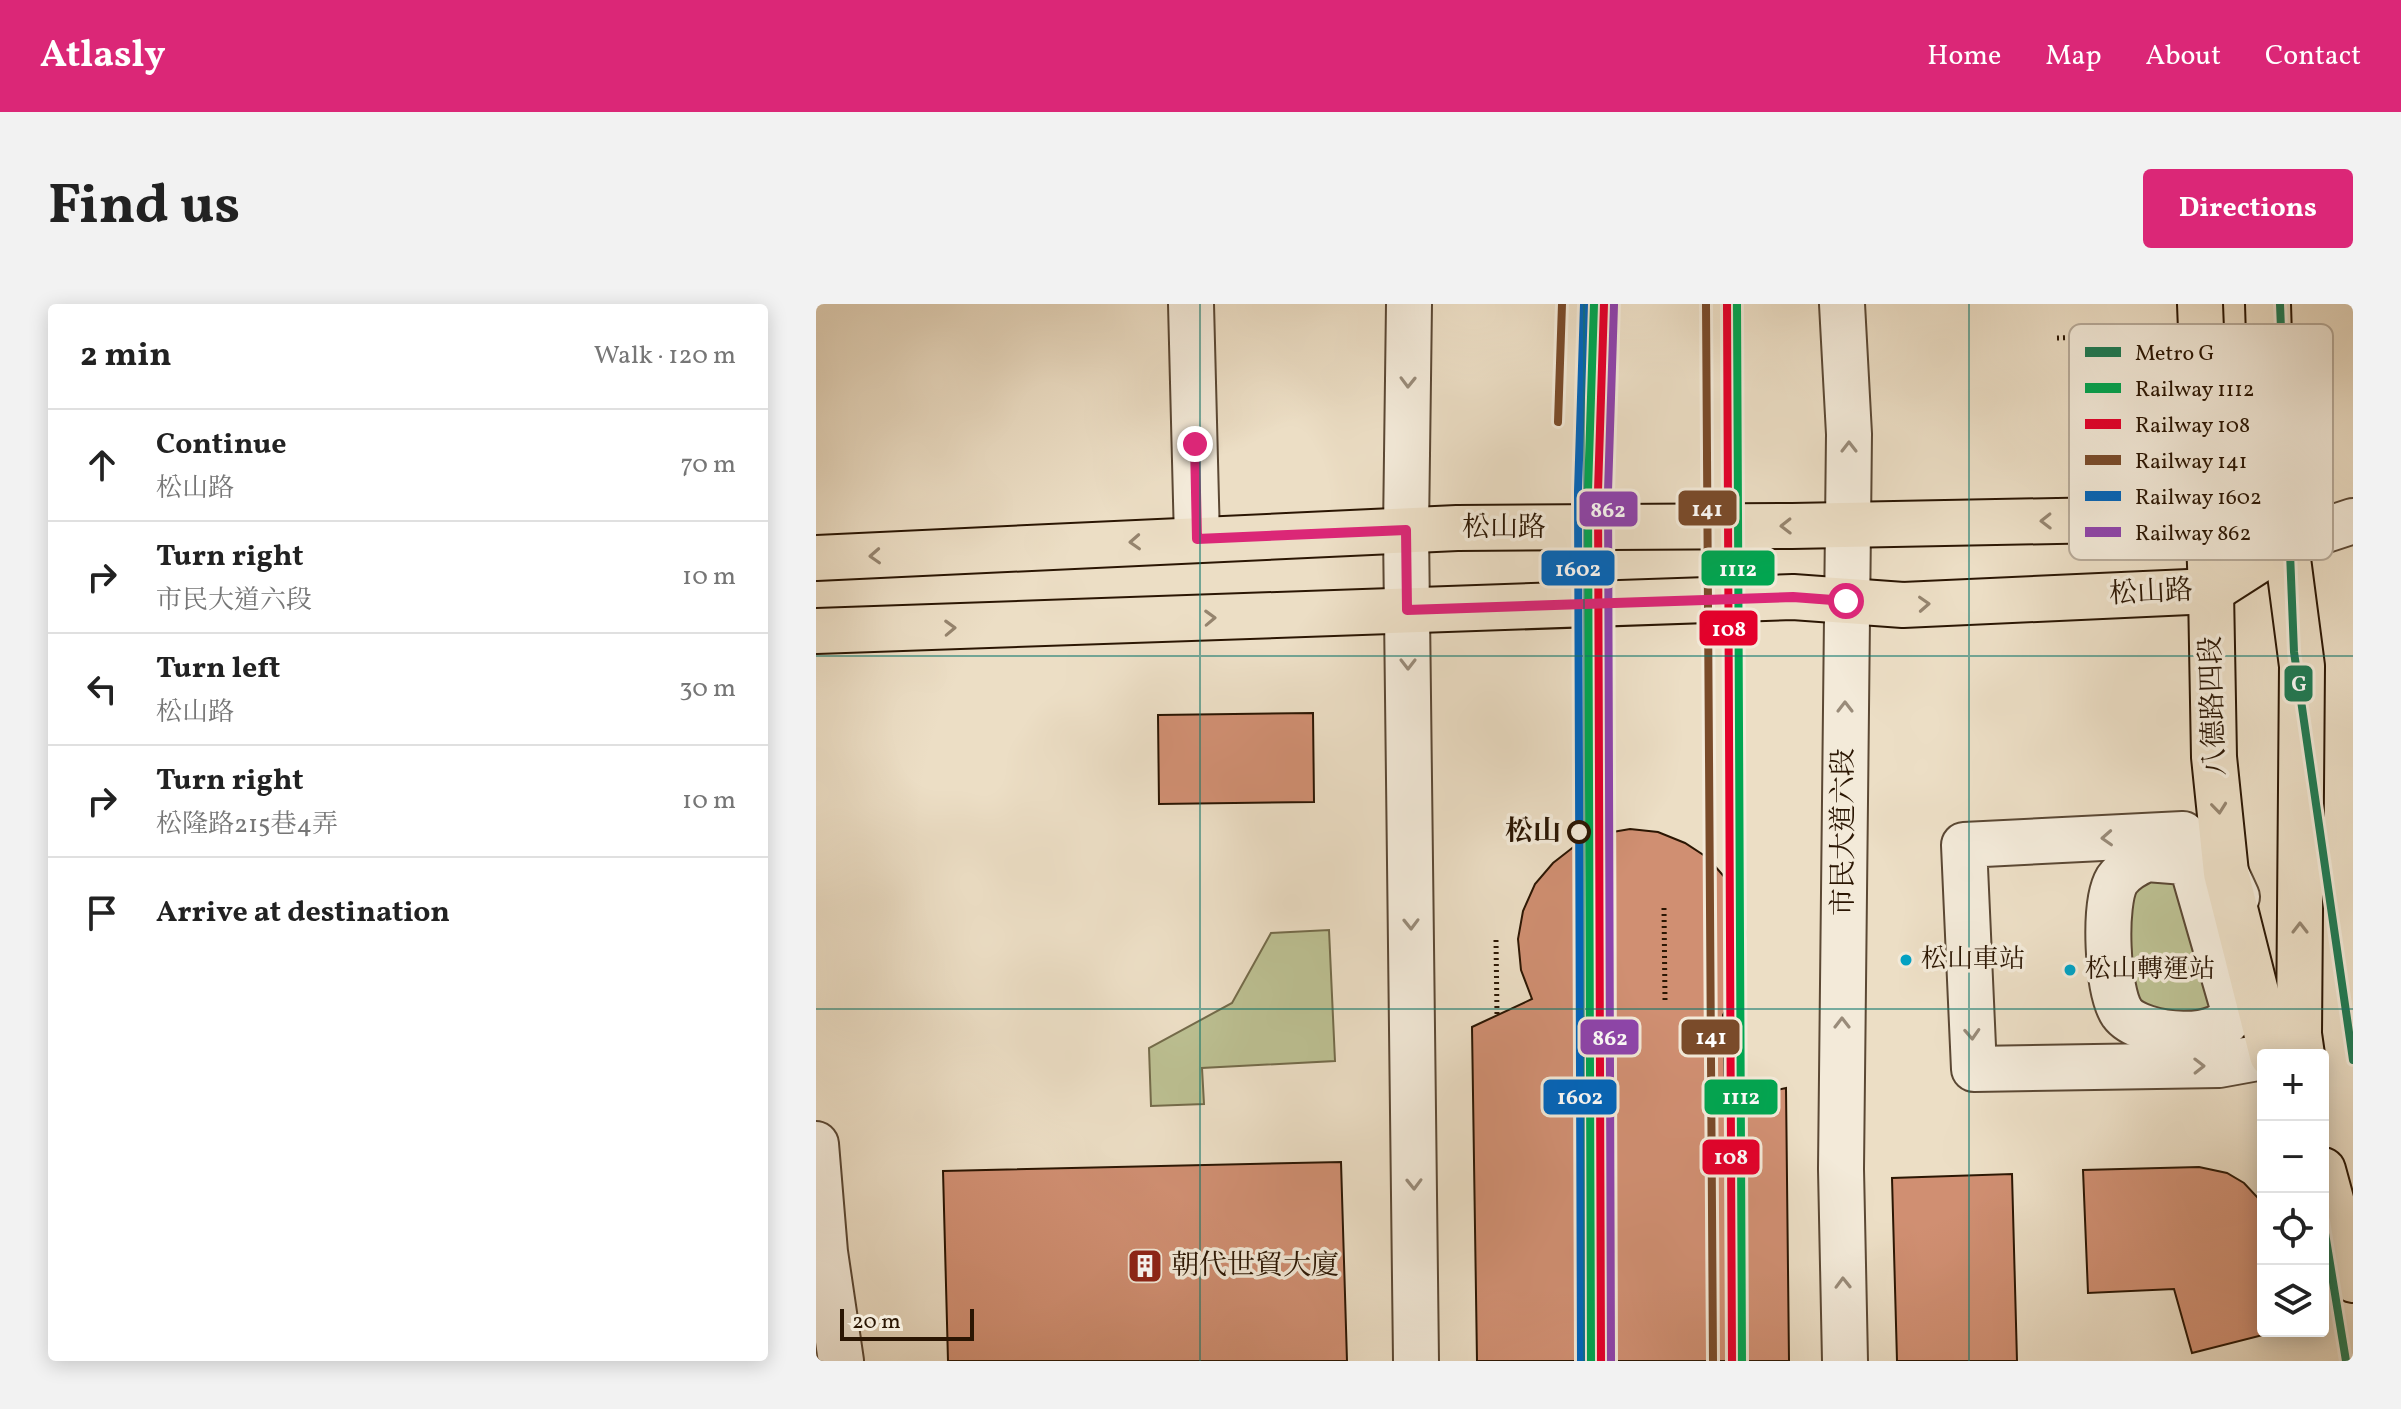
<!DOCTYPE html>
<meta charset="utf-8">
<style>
body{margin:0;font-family:Vollkorn,"Noto Serif TC",serif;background:#f2f2f2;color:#222}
.controls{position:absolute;right:24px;bottom:24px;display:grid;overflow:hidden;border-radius:8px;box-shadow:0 4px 20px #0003}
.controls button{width:72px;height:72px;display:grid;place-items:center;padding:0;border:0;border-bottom:2px solid #e0e0e0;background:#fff;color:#222;font:40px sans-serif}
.scale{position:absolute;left:24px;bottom:20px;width:134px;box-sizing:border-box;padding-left:8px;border:4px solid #2b1603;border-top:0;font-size:22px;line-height:28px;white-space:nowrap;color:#2b1603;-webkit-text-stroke:6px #f3ead9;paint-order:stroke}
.stop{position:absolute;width:24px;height:24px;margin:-18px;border:6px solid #db2777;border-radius:50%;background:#fff}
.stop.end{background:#db2777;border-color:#fff;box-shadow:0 2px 8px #0008}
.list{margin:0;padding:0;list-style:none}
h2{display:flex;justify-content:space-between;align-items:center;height:104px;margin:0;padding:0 32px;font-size:34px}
h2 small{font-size:26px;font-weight:400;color:#767676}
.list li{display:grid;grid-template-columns:52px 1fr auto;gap:24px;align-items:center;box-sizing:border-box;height:112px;padding:0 32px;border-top:2px solid #e0e0e0}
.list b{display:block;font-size:30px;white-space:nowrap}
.list p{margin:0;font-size:26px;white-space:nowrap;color:#767676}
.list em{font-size:26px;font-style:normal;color:#767676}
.icon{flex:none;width:44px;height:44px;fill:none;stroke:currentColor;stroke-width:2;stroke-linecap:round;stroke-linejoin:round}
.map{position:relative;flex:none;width:1537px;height:1057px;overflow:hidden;border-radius:8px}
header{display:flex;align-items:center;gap:48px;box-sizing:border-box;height:112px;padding:0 40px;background:#db2777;color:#fff}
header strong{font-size:38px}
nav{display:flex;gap:44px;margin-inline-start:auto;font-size:28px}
.intro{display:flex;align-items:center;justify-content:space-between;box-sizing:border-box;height:192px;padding:0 48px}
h1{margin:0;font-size:56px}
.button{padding:20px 36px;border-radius:8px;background:#db2777;color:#fff;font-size:28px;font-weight:700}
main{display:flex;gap:48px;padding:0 48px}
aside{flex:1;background:#fff;border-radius:8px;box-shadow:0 4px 20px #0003}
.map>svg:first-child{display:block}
.green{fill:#bcc092;stroke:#746b4a;stroke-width:2}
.building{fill:#d08f72;stroke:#2b1603;stroke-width:2}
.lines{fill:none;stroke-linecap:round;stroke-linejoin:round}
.minor-casing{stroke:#5b4834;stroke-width:48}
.major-casing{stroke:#2b1603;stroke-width:48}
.path{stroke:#2b1603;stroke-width:5;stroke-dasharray:2 4;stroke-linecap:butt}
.minor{stroke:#f3ead9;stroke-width:44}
.major{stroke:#ecdec5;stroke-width:44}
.rail-1-casing{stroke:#f3ead9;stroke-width:14}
.rail-2-casing{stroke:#f3ead9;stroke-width:14}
.rail-3-casing{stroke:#f3ead9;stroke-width:14}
.rail-4-casing{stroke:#f3ead9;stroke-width:14}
.rail-5-casing{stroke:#f3ead9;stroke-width:14}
.rail-1{stroke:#00a651;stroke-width:8}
.rail-2{stroke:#e4002b;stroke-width:8}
.rail-3{stroke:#7a4b2a;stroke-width:8}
.rail-4{stroke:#0065bd;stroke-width:8}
.rail-5{stroke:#8e44ad;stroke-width:8}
.metro-1-casing{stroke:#f3ead9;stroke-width:14}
.metro-1{stroke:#1e7b54;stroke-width:8}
.oneway{stroke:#998b79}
.oneway2{stroke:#95846e}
.route{stroke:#db2777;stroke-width:10}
.grid{fill:none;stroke:#0f766e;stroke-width:2;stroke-opacity:0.55}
.stop-dot{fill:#f3ead9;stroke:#2b1603;stroke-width:4}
.bus-dot{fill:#02a2c4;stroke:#f3ead9;stroke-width:3}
.labels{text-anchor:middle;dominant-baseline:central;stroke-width:7;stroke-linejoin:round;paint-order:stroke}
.bus-label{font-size:26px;fill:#2b1603;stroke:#f3ead9;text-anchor:start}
.street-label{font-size:28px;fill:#2b1603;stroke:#f3ead9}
.stop-label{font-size:28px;font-weight:bold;fill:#2b1603;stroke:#f3ead9;text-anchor:end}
.poi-label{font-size:28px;fill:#2b1603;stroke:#f3ead9;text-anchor:start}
.key{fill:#f3ead9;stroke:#b7aa99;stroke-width:2}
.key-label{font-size:22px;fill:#2b1603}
.line-badge{stroke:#f3ead9;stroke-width:3}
.badge-label{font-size:22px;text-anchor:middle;font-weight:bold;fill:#fff}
</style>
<header>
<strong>Atlasly</strong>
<nav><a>Home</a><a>Map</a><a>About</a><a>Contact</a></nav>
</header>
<div class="intro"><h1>Find us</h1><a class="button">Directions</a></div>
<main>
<aside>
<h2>2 min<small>Walk · 120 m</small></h2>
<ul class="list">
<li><svg class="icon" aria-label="ahead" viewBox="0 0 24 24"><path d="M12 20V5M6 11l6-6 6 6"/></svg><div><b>Continue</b><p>松山路</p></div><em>70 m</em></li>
<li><svg class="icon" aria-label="right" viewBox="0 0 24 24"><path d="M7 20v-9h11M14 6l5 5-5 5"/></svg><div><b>Turn right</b><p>市民大道六段</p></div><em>10 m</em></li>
<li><svg class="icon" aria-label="left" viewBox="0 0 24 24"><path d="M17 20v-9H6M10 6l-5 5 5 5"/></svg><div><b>Turn left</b><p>松山路</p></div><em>30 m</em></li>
<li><svg class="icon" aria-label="right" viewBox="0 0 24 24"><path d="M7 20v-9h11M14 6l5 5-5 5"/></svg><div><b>Turn right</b><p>松隆路215巷4弄</p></div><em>10 m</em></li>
<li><svg class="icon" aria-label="arrive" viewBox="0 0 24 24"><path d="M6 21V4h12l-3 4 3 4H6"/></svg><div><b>Arrive at destination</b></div></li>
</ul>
</aside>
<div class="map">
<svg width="1537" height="1057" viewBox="0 0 1537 1057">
<rect width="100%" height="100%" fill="#ecdec5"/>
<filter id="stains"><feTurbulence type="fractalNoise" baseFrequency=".0025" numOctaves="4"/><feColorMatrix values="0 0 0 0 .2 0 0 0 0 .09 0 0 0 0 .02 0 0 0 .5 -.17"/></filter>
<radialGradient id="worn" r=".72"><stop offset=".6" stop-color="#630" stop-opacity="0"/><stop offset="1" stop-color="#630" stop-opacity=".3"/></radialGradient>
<g class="green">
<polygon points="1332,572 1364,580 1401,710 1331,709 1311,680 1314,586"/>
<polygon points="513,626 519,757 386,764 388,800 335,802 333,744 416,699 455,629"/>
</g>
<g class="building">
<polygon points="497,409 498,498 343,500 342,411"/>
<polygon points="814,525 842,528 869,539 892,554 911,576 924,602 930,629 930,658 921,686 907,711 909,798 970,784 973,1057 661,1057 656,723 716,695 705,666 702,635 707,607 719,580 737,559 760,541 785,530"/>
<polygon points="525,858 531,1057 132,1057 127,867"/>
<polygon points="1383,863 1411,869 1428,879 1442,894 1447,905 1447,1031 1376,1049 1358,985 1272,989 1267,866"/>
<polygon points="1196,870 1201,1057 1081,1057 1076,874"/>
</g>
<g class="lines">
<defs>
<g id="minor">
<polyline points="375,0 381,235"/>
<polyline points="593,0 590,226 600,1057"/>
<polyline points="1026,0 1033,130 1025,865 1029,1057"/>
<polyline points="1470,239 1537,217"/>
<path d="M 1331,555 L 1369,558 L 1378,569 L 1417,704 C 1414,741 1324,734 1306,709 C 1291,687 1287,599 1301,576 C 1309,565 1319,560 1331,555 Z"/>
<polyline points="1421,593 1410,569 1367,530 1148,541 1158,765 1403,761 1447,753"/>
<polyline points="0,840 9,948 25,1057"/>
</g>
<g id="major">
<polyline points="1384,0 1395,287 1398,453 1410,569 1456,751"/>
<polyline points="1452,0 1456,132 1486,362 1483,730 1486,751"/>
<polyline points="0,254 641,224 976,222 1392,214 1470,239"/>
<polyline points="0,327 977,293 1087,301 1395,287 1470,239"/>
<polyline points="1507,866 1537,976"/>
</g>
</defs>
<use href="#minor" class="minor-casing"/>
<use href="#major" class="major-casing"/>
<g class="path">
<polyline points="1241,34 1340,31"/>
<polyline points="1314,78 1345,77"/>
<polyline points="848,604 849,696"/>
<polyline points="680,636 681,711"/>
</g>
<use href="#minor" class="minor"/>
<use href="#major" class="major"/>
<defs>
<g id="rail-1">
<polyline points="921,0 926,1057"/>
<polyline points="775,1057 772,187 778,0"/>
</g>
<g id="rail-2">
<polyline points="911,0 916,1057"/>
<polyline points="785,1057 782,187 788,0"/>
</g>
<g id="rail-3">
<polyline points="890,0 897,1057"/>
<polyline points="742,118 746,0"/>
</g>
<polyline id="rail-4" points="765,1057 762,187 768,0"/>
<polyline id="rail-5" points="795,1057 792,187 798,1"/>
</defs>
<use href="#rail-1" class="rail-1-casing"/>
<use href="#rail-2" class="rail-2-casing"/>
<use href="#rail-3" class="rail-3-casing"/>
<use href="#rail-4" class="rail-4-casing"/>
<use href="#rail-5" class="rail-5-casing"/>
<use href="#rail-1" class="rail-1"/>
<use href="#rail-2" class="rail-2"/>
<use href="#rail-3" class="rail-3"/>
<use href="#rail-4" class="rail-4"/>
<use href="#rail-5" class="rail-5"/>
<defs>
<g id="metro-1">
<polyline points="1464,0 1478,348 1537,756"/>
<polyline points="1507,917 1530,1057"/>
</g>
</defs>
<use href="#metro-1" class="metro-1-casing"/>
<use href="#metro-1" class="metro-1"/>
</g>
<defs><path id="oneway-chevron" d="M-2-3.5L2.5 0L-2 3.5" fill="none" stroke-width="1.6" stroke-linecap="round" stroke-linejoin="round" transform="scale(2)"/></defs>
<g class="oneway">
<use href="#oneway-chevron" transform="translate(592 78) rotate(91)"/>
<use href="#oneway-chevron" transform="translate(1033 143) rotate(-90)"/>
<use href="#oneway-chevron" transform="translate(592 360) rotate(90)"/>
<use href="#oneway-chevron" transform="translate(1029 403) rotate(-90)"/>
<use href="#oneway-chevron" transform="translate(1291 534) rotate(177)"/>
<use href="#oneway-chevron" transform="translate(595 620) rotate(89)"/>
<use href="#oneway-chevron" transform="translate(1026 719) rotate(-90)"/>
<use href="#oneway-chevron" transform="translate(1156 730) rotate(87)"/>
<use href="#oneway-chevron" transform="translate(1383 762) rotate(-1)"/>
<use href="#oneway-chevron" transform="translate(598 880) rotate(89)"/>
<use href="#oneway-chevron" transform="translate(1027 979) rotate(-91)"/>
</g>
<g class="oneway2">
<use href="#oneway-chevron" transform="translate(1230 217) rotate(179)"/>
<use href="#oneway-chevron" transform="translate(970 222) rotate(179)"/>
<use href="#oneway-chevron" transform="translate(319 238) rotate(177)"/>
<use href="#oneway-chevron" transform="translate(59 252) rotate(177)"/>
<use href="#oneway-chevron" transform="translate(1108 300) rotate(-3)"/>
<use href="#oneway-chevron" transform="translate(394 314) rotate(-2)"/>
<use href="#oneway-chevron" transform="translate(134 324) rotate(-2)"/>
<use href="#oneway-chevron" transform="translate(1403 504) rotate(84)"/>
<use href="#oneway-chevron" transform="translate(1484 624) rotate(-90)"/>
</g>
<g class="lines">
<polyline class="route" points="379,140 381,235 590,226 591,306 977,293 1030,297"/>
</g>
<path class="grid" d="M 384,0 L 384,1057M 768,0 L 768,1057M 1153,0 L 1153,1057M 0,352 L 1537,352M 0,705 L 1537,705"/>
<defs>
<symbol id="building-square" viewBox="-11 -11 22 22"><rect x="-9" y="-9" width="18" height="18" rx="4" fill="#8f2418" stroke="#f3ead9"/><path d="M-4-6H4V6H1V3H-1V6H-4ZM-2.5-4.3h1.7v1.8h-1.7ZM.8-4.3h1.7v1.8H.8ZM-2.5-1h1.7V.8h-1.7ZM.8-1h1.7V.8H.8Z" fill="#fff"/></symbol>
</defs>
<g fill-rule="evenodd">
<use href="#building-square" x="309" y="942" width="40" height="40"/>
</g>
<circle class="stop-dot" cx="763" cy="528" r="10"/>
<g class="bus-dot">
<circle cx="1090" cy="656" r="7"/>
<circle cx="1254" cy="666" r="7"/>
</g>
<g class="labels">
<g class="bus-label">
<text x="1105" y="656">松山車站</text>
<text x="1269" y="666">松山轉運站</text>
</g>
<g class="street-label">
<text x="688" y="224">松山路</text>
<text transform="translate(1335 289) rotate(-3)">松山路</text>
<text transform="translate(1398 402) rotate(-92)">八德路四段</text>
<text transform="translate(1028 528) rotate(-90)">市民大道六段</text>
</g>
<g class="stop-label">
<text x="745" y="528">松山</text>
</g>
<g class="poi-label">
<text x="355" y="962">朝代世貿大廈</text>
</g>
</g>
<rect x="1253" y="20" width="264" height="236" rx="12" class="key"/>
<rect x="1269" y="43" width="36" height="10" fill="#1e7b54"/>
<rect x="1269" y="79" width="36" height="10" fill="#00a651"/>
<rect x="1269" y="115" width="36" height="10" fill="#e4002b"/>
<rect x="1269" y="151" width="36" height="10" fill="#7a4b2a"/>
<rect x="1269" y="187" width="36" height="10" fill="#0065bd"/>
<rect x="1269" y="223" width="36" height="10" fill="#8e44ad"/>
<g class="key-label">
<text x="1319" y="56">Metro G</text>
<text x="1319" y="92">Railway 1112</text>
<text x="1319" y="128">Railway 108</text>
<text x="1319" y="164">Railway 141</text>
<text x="1319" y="200">Railway 1602</text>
<text x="1319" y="236">Railway 862</text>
</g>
<g class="line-badge">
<rect x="861" y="185" width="61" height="38" rx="8" fill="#7a4b2a"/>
<rect x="762" y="186" width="61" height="38" rx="8" fill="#8e44ad"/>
<rect x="724" y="245" width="76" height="38" rx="8" fill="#0065bd"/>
<rect x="884" y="245" width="76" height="38" rx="8" fill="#00a651"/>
<rect x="882" y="305" width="61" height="38" rx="8" fill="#e4002b"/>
<rect x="1467" y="360" width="31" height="39" rx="8" fill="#1e7b54"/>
<rect x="864" y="714" width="61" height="38" rx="8" fill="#7a4b2a"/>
<rect x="763" y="714" width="61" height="38" rx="8" fill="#8e44ad"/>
<rect x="726" y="774" width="76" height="38" rx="8" fill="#0065bd"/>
<rect x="887" y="774" width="76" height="38" rx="8" fill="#00a651"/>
<rect x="885" y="834" width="60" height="38" rx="8" fill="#e4002b"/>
</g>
<g class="badge-label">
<text x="891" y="212">141</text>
<text x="792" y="213">862</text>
<text x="762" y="272">1602</text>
<text x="922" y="272">1112</text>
<text x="913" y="332">108</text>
<text x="1483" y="387">G</text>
<text x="895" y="740">141</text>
<text x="794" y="741">862</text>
<text x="764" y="800">1602</text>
<text x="925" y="800">1112</text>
<text x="915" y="860">108</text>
</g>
<rect width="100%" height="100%" filter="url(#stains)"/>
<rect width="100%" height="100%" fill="url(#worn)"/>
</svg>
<div class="controls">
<button>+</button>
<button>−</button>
<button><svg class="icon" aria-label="locate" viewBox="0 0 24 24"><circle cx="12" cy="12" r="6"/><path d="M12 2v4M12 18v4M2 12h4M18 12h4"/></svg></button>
<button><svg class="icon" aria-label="layers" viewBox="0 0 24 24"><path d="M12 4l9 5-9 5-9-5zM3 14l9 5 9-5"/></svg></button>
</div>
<div class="scale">20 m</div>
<div class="stop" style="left:1030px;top:297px"></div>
<div class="stop end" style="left:379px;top:140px"></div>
</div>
</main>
